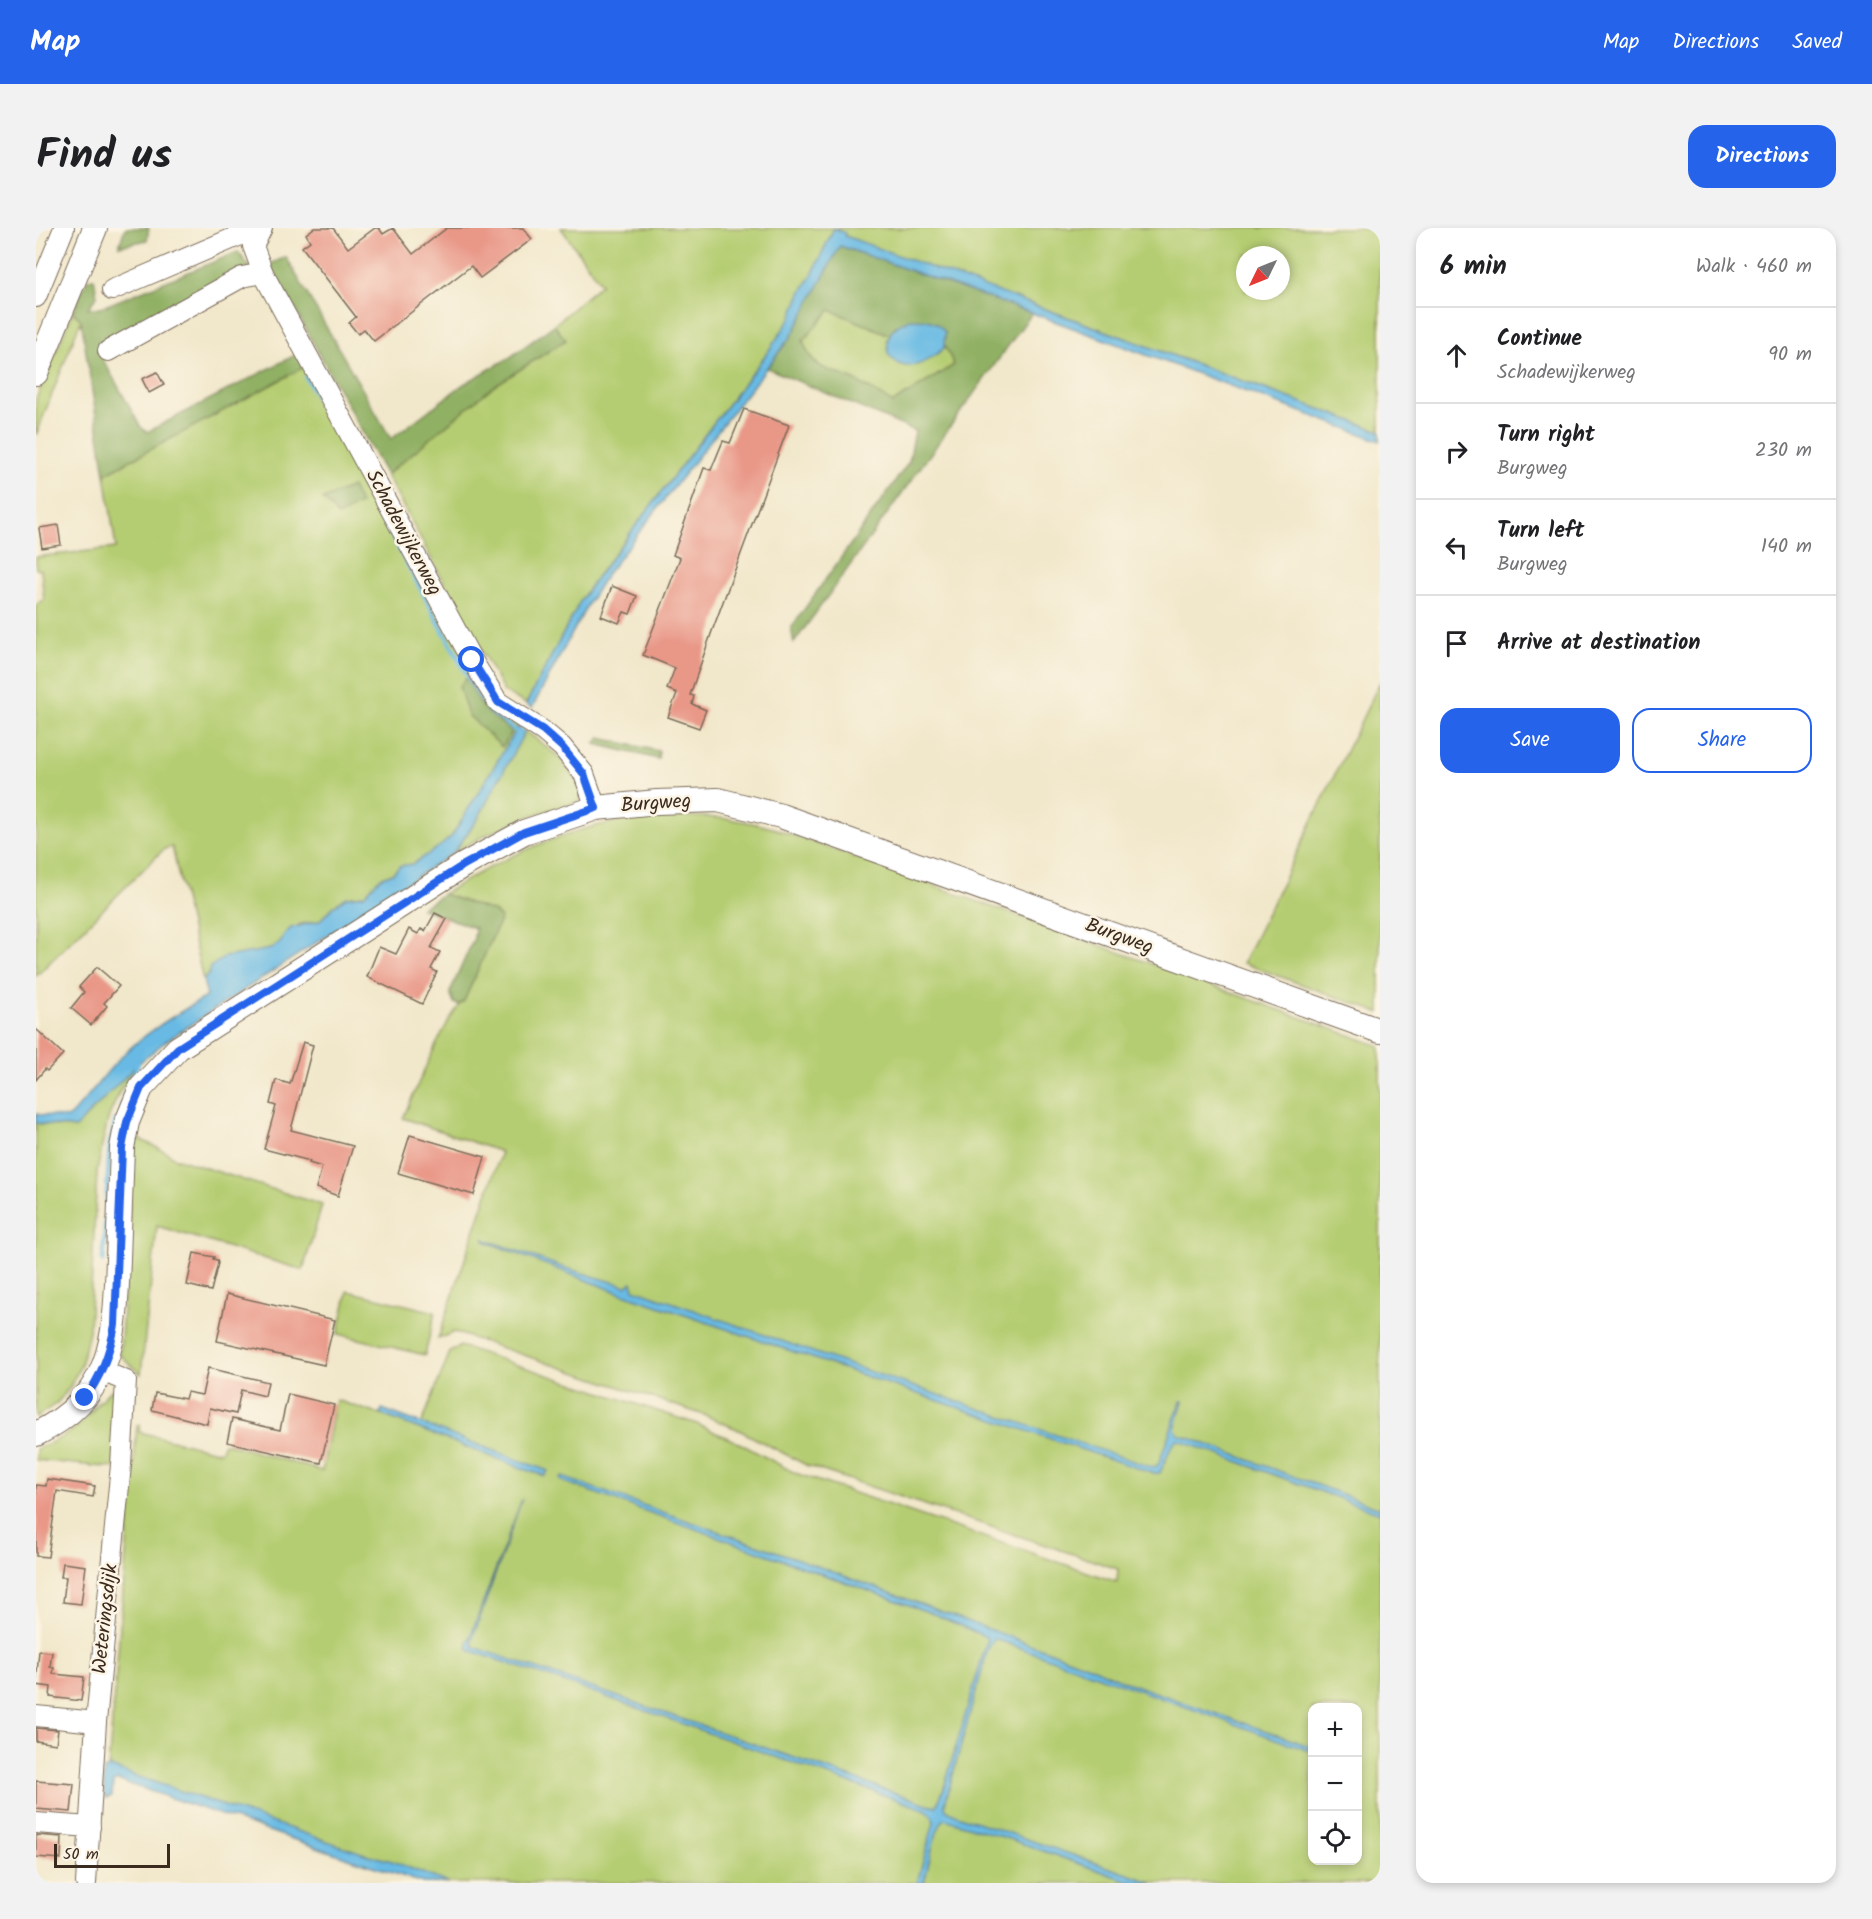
<!DOCTYPE html>
<meta charset="utf-8">
<style>
body{margin:0;font-family:Kalam,sans-serif;background:#f2f2f2;color:#202124}
.controls{position:absolute;right:18px;bottom:18px;display:grid;overflow:hidden;border-radius:12px;box-shadow:0 3px 9px #0003}
.controls button{width:54px;height:54px;display:grid;place-items:center;padding:0;border:0;border-bottom:2px solid #e0e0e0;background:#fff;color:#202124;font:30px sans-serif}
.compass{position:absolute;left:1200px;top:18px;width:54px;height:54px;border-radius:50%;background:#fff;box-shadow:0 3px 9px #0003;rotate:227deg}
.scale{position:absolute;left:18px;bottom:15px;width:116px;box-sizing:border-box;padding-left:6px;border:3px solid #3b2a1e;border-top:0;font-size:16px;line-height:21px;white-space:nowrap;color:#3b2a1e;-webkit-text-stroke:4px #fcf5e5;paint-order:stroke}
.stop{position:absolute;width:18px;height:18px;margin:-14px;border:4px solid #2563eb;border-radius:50%;background:#fff}
.stop.end{background:#2563eb;border-color:#fff;box-shadow:0 2px 6px #0008}
.list{margin:0;padding:0;list-style:none}
h2{display:flex;justify-content:space-between;align-items:center;height:78px;margin:0;padding:0 24px;font-size:26px}
h2 small{font-size:20px;font-weight:400;color:#757577}
.list li{display:grid;grid-template-columns:39px 1fr auto;gap:18px;align-items:center;box-sizing:border-box;height:96px;padding:0 24px;border-top:2px solid #e0e0e0}
.list b{display:block;font-size:22px;white-space:nowrap}
.list p{margin:0;font-size:20px;white-space:nowrap;color:#757577}
.list em{font-size:20px;font-style:normal;color:#757577}
.actions{display:flex;gap:12px;padding:18px 24px}
.actions a{flex:1;padding:14px 0;border:2px solid #2563eb;border-radius:18px;text-align:center;font-size:21px;color:#2563eb}
.actions .main{background:#2563eb;color:#fff}
.icon{flex:none;width:33px;height:33px;fill:none;stroke:currentColor;stroke-width:2;stroke-linecap:round;stroke-linejoin:round}
.map{position:relative;flex:none;width:1344px;height:1655px;overflow:hidden;border-radius:18px}
header{display:flex;align-items:center;gap:36px;box-sizing:border-box;height:84px;padding:0 30px;background:#2563eb;color:#fff}
header strong{font-size:28px}
nav{display:flex;gap:33px;margin-inline-start:auto;font-size:21px}
.intro{display:flex;align-items:center;justify-content:space-between;box-sizing:border-box;height:144px;padding:0 36px}
h1{margin:0;font-size:42px}
.button{padding:15px 27px;border-radius:18px;background:#2563eb;color:#fff;font-size:21px;font-weight:700}
main{display:flex;gap:36px;padding:0 36px}
aside{flex:1;background:#fff;border-radius:18px;box-shadow:0 3px 9px #0003}
.map>svg:first-child{display:block}
.green{fill:#b5cd72;stroke:#787c48;stroke-width:1.5;fill-rule:evenodd}
.forest{fill:#90b064;stroke:#666d41;stroke-width:1.5;fill-rule:evenodd}
.water{fill:#68bae4;stroke:#527281;stroke-width:1.5}
.lines{fill:none;stroke-linecap:round;stroke-linejoin:round}
.stream{stroke:#68bae4;stroke-width:4.5}
.building{fill:#e99888}
.minor-casing{stroke:#7b6c5a;stroke-width:22}
.major-casing{stroke:#7b6c5a;stroke-width:26}
.minor{stroke:#fff;stroke-width:20}
.major{stroke:#fff;stroke-width:24}
.route{stroke:#2563eb;stroke-width:8}
.labels{text-anchor:middle;dominant-baseline:central;stroke-width:5;stroke-linejoin:round;paint-order:stroke}
.street-label{font-size:20px;fill:#3b2a1e;stroke:#fcf5e5}
</style>
<header>
<strong>Map</strong>
<nav><a>Map</a><a>Directions</a><a>Saved</a></nav>
</header>
<div class="intro"><h1>Find us</h1><a class="button">Directions</a></div>
<main>
<div class="map">
<svg width="1344" height="1655" viewBox="0 0 1344 1655">
<rect width="100%" height="100%" fill="#fcf5e5"/>
<filter id="ink" filterUnits="userSpaceOnUse"><feTurbulence type="fractalNoise" baseFrequency=".0167" numOctaves="2"/><feDisplacementMap in="SourceGraphic" scale="12" xChannelSelector="R" yChannelSelector="G"/><feConvolveMatrix kernelMatrix="1 2 1 2 8 2 1 2 1" color-interpolation-filters="sRGB"/></filter>
<filter id="wash" filterUnits="userSpaceOnUse"><feTurbulence type="fractalNoise" baseFrequency=".008" numOctaves="4" result="noise"/><feDisplacementMap in="SourceGraphic" scale="24" xChannelSelector="R" yChannelSelector="G"/><feGaussianBlur stdDeviation="1.35" result="paint"/><feColorMatrix in="noise" values="0 0 0 0 0 0 0 0 0 0 0 0 0 0 0 0 0 1.4 0 .05"/><feComposite in="paint" operator="in"/></filter>
<g filter="url(#wash)">
<rect width="100%" height="100%" fill="#f1e7ca"/>
<g class="green">
<polygon points="525,0 798,0 776,47 765,65 755,90 731,125 560,350 545,372 490,476 468,464 350,247 455,160 529,112 518,97 565,56"/>
<path d="M 799,0 L 1344,0 L 1344,203 L 808,8 ZM 1209,27 L 1245,27 L 1245,63 L 1209,63 Z"/>
<path d="M 794,82 L 854,107 L 851,113 L 908,120 L 908,116 L 918,137 L 857,175 C 845,168 833,160 820,153 C 794,140 778,146 767,113 Z"/>
<polygon points="37,84 45,92 0,207 0,171"/>
<polygon points="270,138 456,479 482,499 416,608 407,616 377,636 364,638 357,645 344,650 328,667 311,669 300,676 283,693 264,696 248,707 245,714 235,721 208,727 195,728 167,752 136,619 128,621 0,748 0,377 8,371 5,342 0,341 0,329 80,320 69,246"/>
<polygon points="1344,454 1344,785 1207,735"/>
<path d="M 489,503 C 514,521 542,539 545,573 C 499,584 457,601 417,625 L 441,592 Z"/>
<path d="M 638,588 C 678,589 702,590 740,601 L 1344,818 L 1344,1655 L 397,1655 L 72,1542 L 101,1197 L 104,1197 L 103,1204 L 184,1224 L 188,1215 L 286,1243 L 300,1172 L 384,1200 L 414,1124 L 424,1118 L 661,1196 L 705,1216 L 759,1245 L 1081,1354 L 1082,1341 L 772,1238 L 701,1201 L 668,1187 L 418,1104 L 402,1111 L 465,924 L 367,890 C 378,866 411,785 428,773 L 465,690 L 459,684 L 407,666 C 465,630 528,600 596,591 C 610,589 624,589 638,588 ZM 1276,1480 L 1322,1480 L 1322,1632 L 1276,1632 Z"/>
<polygon points="102,836 83,865 73,888 67,913 61,944 53,1104 45,1137 33,1160 21,1175 0,1189 0,895 39,900"/>
<polygon points="101,910 130,924 139,930 286,977 267,1042 121,998 105,1146 84,1127 97,926"/>
<polygon points="312,1063 399,1084 389,1127 302,1106"/>
<path d="M 76,1162 L 81,1168 L 79,1240 L 0,1232 L 0,1221 C 16,1215 30,1208 43,1197 C 52,1189 68,1165 76,1162 Z"/>
</g>
<g class="forest">
<polygon points="89,0 113,0 111,12 83,18"/>
<path d="M 804,18 L 996,85 L 758,415 L 755,400 L 873,234 L 879,203 L 731,140 L 756,107 ZM 794,82 L 854,107 L 859,98 L 909,104 L 908,116 L 918,137 L 857,175 C 845,168 833,160 820,153 C 794,140 778,145 767,113 Z"/>
<polygon points="202,24 214,39 65,128 105,199 111,204 263,125 270,138 69,246 45,92 37,84 51,52 58,50 61,68 52,80 64,80"/>
<polygon points="250,29 355,211 428,156 473,130 518,97 530,112 455,160 350,247 234,36"/>
<polygon points="316,259 324,276 302,288 287,271"/>
<polygon points="430,450 449,482 476,504 466,519 432,487 423,459"/>
<polygon points="564,510 623,523 622,531 559,516"/>
<polygon points="407,666 459,684 465,690 428,773 422,777 418,775 414,764 438,710 439,700 385,680"/>
</g>
<g class="water">
<polygon points="798,0 809,5 809,8 1344,203 1344,213 996,85 804,18 756,107 570,347 552,376 496,480 490,476 545,372 560,350 731,125 755,90 765,65 776,47"/>
<path d="M 874,91 C 890,91 899,91 909,104 L 908,120 C 897,130 880,143 863,136 C 859,134 855,129 852,126 C 850,105 856,99 874,91 Z"/>
<path d="M 482,499 L 489,503 L 486,509 L 441,592 L 417,625 L 130,813 L 102,836 L 39,900 L 0,895 L 0,886 L 32,890 C 53,869 69,844 90,824 C 114,801 143,785 171,768 L 167,752 L 173,746 L 174,739 L 189,729 L 235,721 L 245,714 L 248,707 L 255,700 L 283,693 L 300,676 L 311,669 L 328,667 L 344,650 L 357,645 L 364,638 L 377,636 L 407,616 L 416,608 Z"/>
<polygon points="448,1011 526,1039 590,1058 596,1054 598,1061 797,1131 1117,1240 1122,1237 1145,1173 1147,1173 1139,1201 1142,1206 1344,1280 1344,1285 1142,1212 1136,1217 1124,1245 1115,1245 581,1064 448,1013"/>
<polygon points="346,1181 512,1243 509,1248 488,1241 344,1186"/>
<path d="M 526,1249 L 762,1331 L 1056,1439 L 1087,1453 L 1276,1519 L 1276,1524 L 959,1411 C 950,1419 948,1438 944,1450 C 932,1492 920,1534 909,1576 L 910,1581 L 921,1587 L 1118,1655 L 1098,1655 L 973,1611 L 909,1591 C 899,1598 892,1641 888,1655 L 881,1655 L 898,1594 L 896,1587 L 890,1582 L 545,1460 L 435,1423 L 432,1420 L 432,1415 L 486,1271 L 436,1412 L 438,1419 L 900,1579 L 907,1563 L 951,1413 L 950,1409 L 898,1386 L 525,1253 L 524,1251 Z"/>
<polygon points="74,1539 329,1626 356,1633 412,1655 387,1655 81,1552 77,1554 76,1568 70,1570 68,1567 68,1542"/>
</g>
<g class="lines">
<g class="stream">
<polyline points="270,149 435,454 453,482 480,503"/>
<polyline points="85,878 102,836"/>
<polyline points="67,1033 74,915 80,892"/>
</g>
</g>
<g id="blocks">
<g class="building">
<polygon points="278,0 297,0 312,20 339,0 343,0 347,6 357,0 377,26 411,0 487,0 496,11 444,50 435,38 338,113 328,101 322,106 313,95 320,89 266,19 274,13 270,6"/>
<polygon points="121,144 128,157 113,165 106,151"/>
<polygon points="708,181 753,197 675,406 654,467 658,468 656,476 670,482 663,500 632,489 641,465 631,461 639,440 607,427 644,330 637,327 668,240 675,242 687,213 694,215"/>
<polygon points="22,297 25,317 6,320 3,300"/>
<polygon points="576,358 601,368 594,386 588,384 583,395 565,388"/>
<polygon points="399,685 411,691 395,720 404,724 395,741 401,744 386,776 331,749 343,719 360,726 373,701 382,706 385,701 389,703"/>
<polygon points="61,739 83,758 68,775 71,778 55,797 35,780 48,764 43,759"/>
<polygon points="0,801 27,826 11,843 9,841 0,852"/>
<polygon points="267,814 277,817 255,902 317,918 302,968 280,960 286,939 273,935 274,933 228,921 240,878 234,876 240,852 254,856"/>
<polygon points="374,907 449,929 438,967 362,945"/>
<polygon points="158,1025 178,1029 177,1031 181,1032 182,1035 175,1063 151,1057"/>
<polygon points="191,1066 299,1092 288,1137 181,1113"/>
<polygon points="172,1140 232,1154 229,1168 205,1162 200,1186 174,1180 171,1196 116,1182 119,1165 149,1171 151,1164 166,1167"/>
<polygon points="252,1166 298,1177 285,1235 191,1214 196,1191 244,1202"/>
<polygon points="11,1251 59,1258 57,1269 21,1263 12,1329 0,1328 0,1257 10,1258"/>
<polygon points="27,1335 50,1338 45,1376 27,1374 30,1349 25,1349"/>
<polygon points="3,1423 16,1424 14,1439 18,1440 17,1446 48,1449 45,1473 14,1469 15,1459 0,1457"/>
<polygon points="0,1500 22,1502 20,1516 0,1513"/>
<polygon points="0,1553 38,1556 35,1584 0,1581"/>
<polygon points="0,1607 26,1609 25,1631 0,1629"/>
</g>
</g>
</g>
<g filter="url(#ink)">
<use href="#blocks" fill-opacity="0" stroke="#7b6c5a" stroke-width="1.5"/>
<g class="lines">
<defs>
<g id="minor">
<polyline points="226,0 217,18 227,45 436,432 462,474 507,503 526,519 548,546 560,580"/>
<polyline points="76,62 221,0"/>
<polyline points="0,69 28,0"/>
<polyline points="72,123 206,49 227,45"/>
<polyline points="0,1488 60,1494"/>
<polyline points="0,1595 54,1599"/>
<polyline points="50,1655 60,1494 85,1237 90,1153 66,1143"/>
</g>
<g id="major">
<polyline points="0,145 59,0"/>
<path d="M 0,1206 C 79,1167 79,1109 82,1031 C 83,994 85,957 86,920 L 91,894 L 105,860 L 142,820 L 426,638 L 488,604 L 560,580 L 621,574 L 682,572 L 745,588 L 1344,803"/>
</g>
</defs>
<use href="#minor" class="minor-casing"/>
<use href="#major" class="major-casing"/>
<use href="#minor" class="minor"/>
<use href="#major" class="major"/>
</g>
</g>
<g class="lines" filter="url(#ink)">
<path class="route" d="M 49,1170 C 66,1148 74,1124 79,1097 L 86,920 L 91,894 L 105,860 L 142,820 L 426,638 L 488,604 L 560,580 L 548,546 L 526,519 L 507,502 L 462,474 L 436,432"/>
</g>
<g class="labels">
<g class="street-label">
<text transform="translate(367 305) rotate(62)">Schadewijkerweg</text>
<text transform="translate(620 576) rotate(-4)">Burgweg</text>
<text transform="translate(1083 709) rotate(20)">Burgweg</text>
<text transform="translate(70 1391) rotate(-84)">Weteringsdijk</text>
</g>
</g>
</svg>
<div class="controls">
<button>+</button>
<button>−</button>
<button><svg class="icon" aria-label="locate" viewBox="0 0 24 24"><circle cx="12" cy="12" r="6"/><path d="M12 2v4M12 18v4M2 12h4M18 12h4"/></svg></button>
</div>
<svg class="compass" viewBox="-18 -18 36 36"><path d="M0-13l5 13h-10z" fill="#e53935"/><path d="M0 13l5-13h-10z" fill="#757577"/></svg>
<div class="scale">50 m</div>
<div class="stop" style="left:436px;top:432px"></div>
<div class="stop end" style="left:49px;top:1170px"></div>
</div>
<aside>
<h2>6 min<small>Walk · 460 m</small></h2>
<ul class="list">
<li><svg class="icon" aria-label="ahead" viewBox="0 0 24 24"><path d="M12 20V5M6 11l6-6 6 6"/></svg><div><b>Continue</b><p>Schadewijkerweg</p></div><em>90 m</em></li>
<li><svg class="icon" aria-label="right" viewBox="0 0 24 24"><path d="M7 20v-9h11M14 6l5 5-5 5"/></svg><div><b>Turn right</b><p>Burgweg</p></div><em>230 m</em></li>
<li><svg class="icon" aria-label="left" viewBox="0 0 24 24"><path d="M17 20v-9H6M10 6l-5 5 5 5"/></svg><div><b>Turn left</b><p>Burgweg</p></div><em>140 m</em></li>
<li><svg class="icon" aria-label="arrive" viewBox="0 0 24 24"><path d="M6 21V4h12l-3 4 3 4H6"/></svg><div><b>Arrive at destination</b></div></li>
</ul>
<div class="actions"><a class="main">Save</a><a>Share</a></div>
</aside>
</main>
